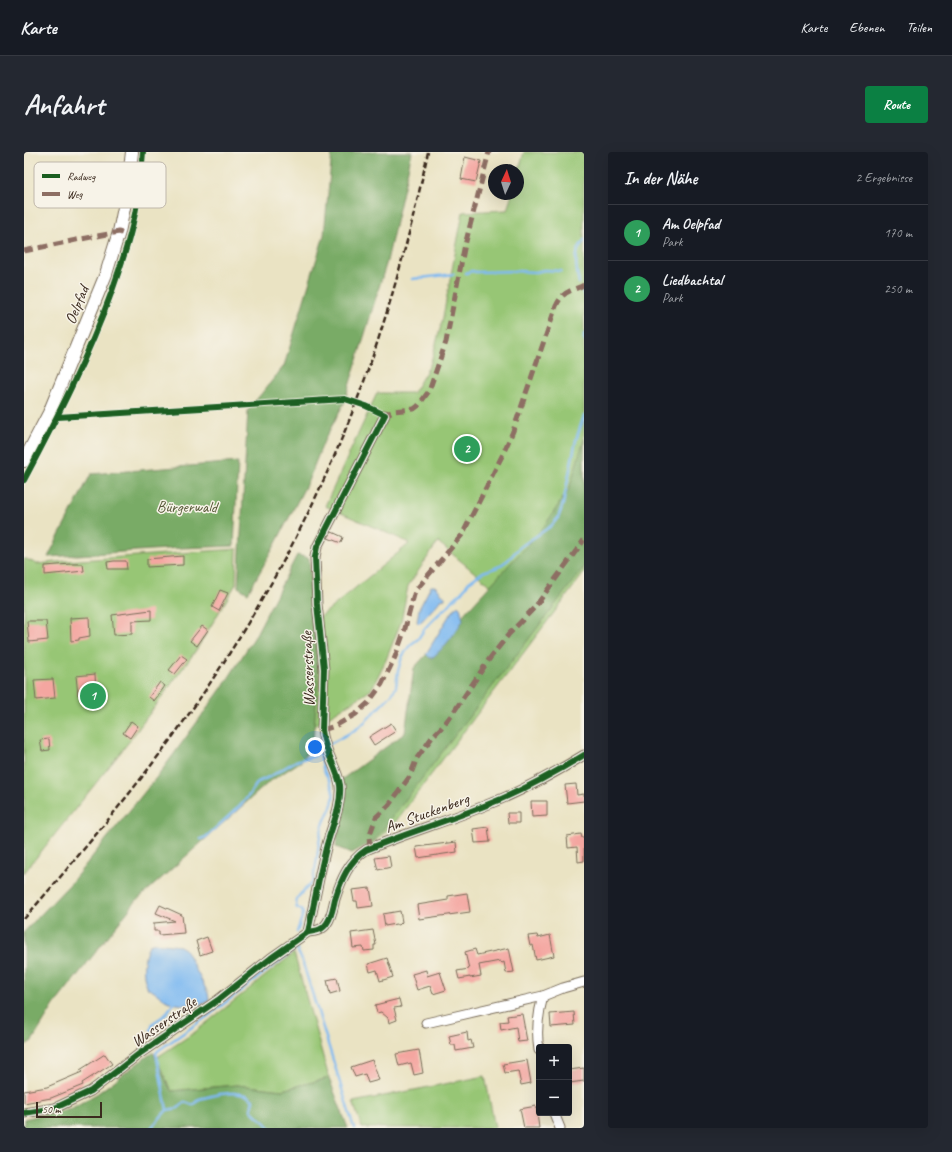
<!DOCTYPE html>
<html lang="de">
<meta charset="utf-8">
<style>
body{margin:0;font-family:Caveat,sans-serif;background:#242831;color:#f1f3f6}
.controls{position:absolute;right:12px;bottom:12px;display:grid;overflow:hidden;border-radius:4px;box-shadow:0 4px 16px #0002}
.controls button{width:36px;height:36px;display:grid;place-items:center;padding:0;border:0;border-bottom:1px solid #363941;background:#171b24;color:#f1f3f6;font:20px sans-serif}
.compass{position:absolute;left:464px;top:12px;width:36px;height:36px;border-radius:50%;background:#171b24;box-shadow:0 4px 16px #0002;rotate:4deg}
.scale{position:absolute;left:12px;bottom:10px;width:66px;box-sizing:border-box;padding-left:4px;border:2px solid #3b2a1e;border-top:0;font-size:11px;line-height:14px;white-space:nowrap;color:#3b2a1e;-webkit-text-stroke:3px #f7f3e8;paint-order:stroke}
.you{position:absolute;left:291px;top:595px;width:14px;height:14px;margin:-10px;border:3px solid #fff;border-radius:50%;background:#1a73e8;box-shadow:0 0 0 6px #1a73e833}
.badge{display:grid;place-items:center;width:26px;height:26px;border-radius:50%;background:#0b8043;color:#fff;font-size:13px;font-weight:700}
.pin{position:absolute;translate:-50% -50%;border:2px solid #fff;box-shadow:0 1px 4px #0006}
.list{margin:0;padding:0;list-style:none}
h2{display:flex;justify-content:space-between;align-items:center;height:52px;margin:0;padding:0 16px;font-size:17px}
h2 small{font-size:13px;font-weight:400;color:#9ea1a6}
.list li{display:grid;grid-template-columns:26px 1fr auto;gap:12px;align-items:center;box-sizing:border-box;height:56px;padding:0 16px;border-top:1px solid #363941}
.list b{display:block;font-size:15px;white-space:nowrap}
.list p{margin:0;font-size:13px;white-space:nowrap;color:#9ea1a6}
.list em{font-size:13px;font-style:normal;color:#9ea1a6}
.map{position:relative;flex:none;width:560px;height:976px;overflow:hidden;border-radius:4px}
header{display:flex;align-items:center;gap:24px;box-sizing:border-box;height:56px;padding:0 20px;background:#171b24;border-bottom:1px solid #363941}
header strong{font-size:19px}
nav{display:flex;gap:22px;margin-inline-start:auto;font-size:14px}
.intro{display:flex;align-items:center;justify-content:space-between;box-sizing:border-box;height:96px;padding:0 24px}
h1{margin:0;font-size:28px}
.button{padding:10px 18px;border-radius:4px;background:#0b8043;color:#fff;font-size:14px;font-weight:700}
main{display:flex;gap:24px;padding:0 24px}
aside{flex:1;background:#171b24;border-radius:4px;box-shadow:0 4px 16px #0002}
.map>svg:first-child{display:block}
.green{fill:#97c675;stroke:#69784a}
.forest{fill:#79ab66;stroke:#5a6a42}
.water{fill:#7fbaf1;stroke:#5d7288}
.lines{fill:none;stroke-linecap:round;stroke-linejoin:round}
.stream{stroke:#7fbaf1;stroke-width:2.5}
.building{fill:#f4a6a0}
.street-casing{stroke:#786b58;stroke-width:11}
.secondary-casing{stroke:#786b58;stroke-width:14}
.street{stroke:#fff;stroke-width:9}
.secondary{stroke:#fff;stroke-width:12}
.rail{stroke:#3b2a1e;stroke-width:2.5;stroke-dasharray:6 3;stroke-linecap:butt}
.quiet{stroke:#8d6e63;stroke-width:5;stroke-dasharray:10 5;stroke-linecap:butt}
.cycleway-casing{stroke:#f7f3e8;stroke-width:8}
.cycleway{stroke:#1b5e20;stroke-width:6}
.labels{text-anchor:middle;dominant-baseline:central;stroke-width:3;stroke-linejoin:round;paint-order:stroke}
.street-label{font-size:16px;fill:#3b2a1e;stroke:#f7f3e8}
.park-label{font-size:16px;fill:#575938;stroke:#f7f3e8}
.key{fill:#f7f3e8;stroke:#bfb7ab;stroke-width:1}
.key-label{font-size:11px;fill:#3b2a1e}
</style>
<header>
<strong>Karte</strong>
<nav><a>Karte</a><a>Ebenen</a><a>Teilen</a></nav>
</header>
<div class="intro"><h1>Anfahrt</h1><a class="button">Route</a></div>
<main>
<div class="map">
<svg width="560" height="976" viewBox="0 0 560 976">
<rect width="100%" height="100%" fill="#f7f3e8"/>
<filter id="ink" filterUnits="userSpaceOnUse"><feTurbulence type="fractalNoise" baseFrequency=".025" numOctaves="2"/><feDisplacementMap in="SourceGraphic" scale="8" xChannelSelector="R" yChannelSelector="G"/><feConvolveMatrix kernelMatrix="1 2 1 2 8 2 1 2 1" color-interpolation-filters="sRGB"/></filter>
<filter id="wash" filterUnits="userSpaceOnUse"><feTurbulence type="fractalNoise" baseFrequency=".012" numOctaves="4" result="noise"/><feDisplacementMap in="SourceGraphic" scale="16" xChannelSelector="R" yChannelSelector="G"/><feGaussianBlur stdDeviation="0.9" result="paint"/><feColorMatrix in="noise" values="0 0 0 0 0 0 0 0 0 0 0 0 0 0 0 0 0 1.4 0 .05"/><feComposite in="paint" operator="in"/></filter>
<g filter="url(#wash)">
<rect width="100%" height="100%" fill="#eae3c3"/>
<g class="green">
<polygon points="500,0 560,0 560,421 369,673 342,698 384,597 476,448 463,431 414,390 384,434 377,470 362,508 347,538 290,574 285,474 386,391 301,354 353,241 389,241 406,213 418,170 439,60 483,58 488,42 494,42 494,22"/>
<polygon points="213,397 212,432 173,497 104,591 0,721 0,406 13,412 42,409"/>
<polygon points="270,801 305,926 258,938 213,933 147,939 132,906 171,880"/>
<polygon points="461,924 471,976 338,976 329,950"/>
</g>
<g class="forest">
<polygon points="308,0 388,0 363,109 320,251 300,289 284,329 251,393 224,441 214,435 224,258 260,214 300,83"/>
<polygon points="560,287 560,415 350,689 328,701 312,695 316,653 317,628 381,581 390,516 519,376 545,337"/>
<polygon points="214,310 210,394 157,396 24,405 67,322"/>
<polygon points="273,403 285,406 294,528 289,588 279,608 245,630 112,749 30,853 8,889 0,894 0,780 46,732 136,621 200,533 230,486"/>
<polygon points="129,900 147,939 213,933 258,938 305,926 324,976 0,976 0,967 48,956 74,941"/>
</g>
<g class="water">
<polygon points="407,434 411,434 421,445 421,447 417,448 395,472 393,470 395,457"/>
<path d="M 434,453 L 436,455 L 439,468 C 430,483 421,495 408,506 L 406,506 L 402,502 L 425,464 Z"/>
<path d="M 131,791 L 156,794 L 161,797 L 184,841 L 185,847 L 182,851 C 171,854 153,854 143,849 C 136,845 131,839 124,837 C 117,822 119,807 125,793 Z"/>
</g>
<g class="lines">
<g class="stream">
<polyline points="442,121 448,119 452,120 492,119 512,120 520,118 537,119"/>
<polyline points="388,127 430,122"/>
<path d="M 555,131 C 553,121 550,106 555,96 C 556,93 559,91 560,88"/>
<polyline points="558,138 560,143"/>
<polyline points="560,182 560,188"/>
<polyline points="304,593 331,578 341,570 368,542 372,535 374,519 378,505 386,493 394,487 401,476 419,458 426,452 430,447 437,441 445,430 459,420 474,415 484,408 496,395 527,374 534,366 539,352 552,288 560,264"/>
<polyline points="177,687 182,685 218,652 225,643 234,630 247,624 272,609 290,604 300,596"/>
<path d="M 273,780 L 279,762 L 278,758 L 273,756 C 269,744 282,739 287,731 C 289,729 290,725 290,722 C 295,704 293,685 301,668 C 305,658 311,650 309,639 C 308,631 302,624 299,616 C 298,610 297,604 296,598"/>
<polyline points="128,884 127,878 129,871 141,863 150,851"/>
<polyline points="127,976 143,958"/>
<path d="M 246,976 C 241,969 233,965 227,958 L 229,948 L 222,943 L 209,941 L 196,942 L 175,947 L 169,953 L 161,950 L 154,956 L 143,958 L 132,901 L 135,898 L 184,864 L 272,796 L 278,808 L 330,976"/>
</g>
</g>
<g id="blocks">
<g class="building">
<polygon points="441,5 457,9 452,30 437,27"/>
<polygon points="308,380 319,385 317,391 304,386"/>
<polygon points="159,404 159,413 123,415 123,407"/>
<polygon points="90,409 102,409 103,417 84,417 83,410"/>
<polygon points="47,412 59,412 60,419 21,423 21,414"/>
<polygon points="196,438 204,441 195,459 188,455"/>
<polygon points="127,458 127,468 108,469 108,482 90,483 88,463"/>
<polygon points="65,465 66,484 55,486 55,488 47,489 46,466"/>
<polygon points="3,469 22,469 24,488 5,490"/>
<polygon points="178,474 184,478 173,494 166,489"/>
<polygon points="157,503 163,507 151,522 145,518"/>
<polygon points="71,522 72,541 54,543 52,524"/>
<polygon points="29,527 31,546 12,548 10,528"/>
<polygon points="136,530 141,534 130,549 125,545"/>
<polygon points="107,569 114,574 106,586 99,581"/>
<polygon points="367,571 372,579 350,593 345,585"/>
<polygon points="25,587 26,598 18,599 16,588"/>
<polygon points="552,632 553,643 560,642 560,649 543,651 541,633"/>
<polygon points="507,649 523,649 523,664 508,665"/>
<polygon points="483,661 495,661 495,671 484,671"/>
<polygon points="464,675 466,690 451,691 449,677"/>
<polygon points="557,682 558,686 560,686 560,709 554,710 553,695 544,696 543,684"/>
<polygon points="432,690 433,700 394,706 392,695"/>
<polygon points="365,704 367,715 354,718 351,706"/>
<polygon points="346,736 349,754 334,756 333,749 330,749 328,738"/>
<polygon points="443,741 446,760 395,767 393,753 424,748 424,744"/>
<polygon points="136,753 158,763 160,781 135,783 135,779 130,779 130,771 151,769 132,761"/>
<polygon points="376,759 378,770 375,773 372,772 361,774 359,762"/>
<polygon points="349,778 352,793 350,793 350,798 340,799 339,795 329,796 327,781"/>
<polygon points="513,783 514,786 526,783 530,804 512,808 509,793 506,794 504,784"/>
<polygon points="183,785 188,799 176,803 172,789"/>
<polygon points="485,796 490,820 482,821 480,810 478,811 476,809 455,813 457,824 446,826 446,825 435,827 433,819 445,817 441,800 451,797 453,803"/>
<polygon points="363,806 369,825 356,829 353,818 346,820 344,812"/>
<polygon points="402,818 403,824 416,820 422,838 409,842 406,834 393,838 388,822"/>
<polygon points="313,826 316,839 306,842 303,828"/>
<polygon points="375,847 377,855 370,856 373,868 365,871 364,866 357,860 353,861 351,853"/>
<polygon points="550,860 551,873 527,875 526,862"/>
<polygon points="498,862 503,889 494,890 492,875 477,878 476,870 484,869 483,864"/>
<polygon points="443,880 444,889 447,888 449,896 432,899 431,893 427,893 425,884"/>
<polygon points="395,898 399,921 390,923 387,911 375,914 372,902"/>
<polygon points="81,902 88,912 58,931 59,933 27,946 0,951 0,939 23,935 58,920 56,918"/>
<polygon points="348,908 355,928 344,931 341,922 331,925 327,915"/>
<polygon points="503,908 507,931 497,933 494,919 481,921 479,912"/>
<polygon points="560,916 560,929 545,931 545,918"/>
<polygon points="512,954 515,976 500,976 496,957"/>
</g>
</g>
</g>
<g filter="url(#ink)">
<use href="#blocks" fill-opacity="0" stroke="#786b58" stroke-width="1"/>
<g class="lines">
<defs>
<g id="street">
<path d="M 284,780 C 290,752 295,724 302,696 C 307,676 318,654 316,633 C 313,615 300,599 298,578 L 300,517 L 293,452 L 291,405 L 293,395 L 361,263"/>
<polyline points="402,871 519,844"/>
<path d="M 515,898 C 512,880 514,862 519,844 L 539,836 L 560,830"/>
<path d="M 0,961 L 31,956 L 67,939 L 115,902 L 194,848 L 247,806 L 284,780 C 292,779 299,778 303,771 C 308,764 309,755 311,747 C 317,728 325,709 342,698 C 382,681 424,669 465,652 C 498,639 529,622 560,603"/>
<polyline points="530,961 536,976"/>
</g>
<polyline id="secondary" points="0,309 25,261 82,122 95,80 103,41 108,0"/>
</defs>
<use href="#street" class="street-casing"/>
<use href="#secondary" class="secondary-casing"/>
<use href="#street" class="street"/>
<use href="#secondary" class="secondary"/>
<path class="rail" d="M 0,767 C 79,676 157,583 219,479 C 269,398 311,311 343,221 C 368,149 388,75 404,0"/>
<g class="quiet">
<polyline points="0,99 57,87 95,80 106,84"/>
<polyline points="358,262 361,263 369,259 390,257 394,254 405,239 422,190 440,97 465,0"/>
<path d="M 298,578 L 311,574 L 332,562 L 344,551 L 358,532 L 371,505 L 380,480 L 391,439 L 438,383 L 478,304 L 489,279 L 532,154 C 540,138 545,140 560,133"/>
<polyline points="346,696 345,685 352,665 365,653 386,624 393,606 409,584 418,575 429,561 466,506 485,482 511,455 560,388"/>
</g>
<defs>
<g id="cycleway">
<path d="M 34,265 L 321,247 L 342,254 L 361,263 L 293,395 L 291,405 L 293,452 L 300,517 L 298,578 C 300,599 313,615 316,633 C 318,654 307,676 302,696 C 295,724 290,752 284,780"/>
<path d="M 0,328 C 33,266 64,205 88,139 C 98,110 108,81 113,51 C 116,34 118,17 119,0"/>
<path d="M 0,961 L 31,956 L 67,939 L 115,902 L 194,848 L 247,806 L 284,780 C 292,779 299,778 303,771 C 308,764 309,755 311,747 C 317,728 325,709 342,698 C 382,681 424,669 465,652 C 498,639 529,622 560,603"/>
</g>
</defs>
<use href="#cycleway" class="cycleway-casing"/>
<use href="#cycleway" class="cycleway"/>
</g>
</g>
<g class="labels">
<g class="street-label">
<text transform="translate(53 153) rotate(-68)">Oelpfad</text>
<text transform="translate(284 517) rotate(-92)">Wasserstraße</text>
<text transform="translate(403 661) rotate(-20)">Am Stuckenberg</text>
<text transform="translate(140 870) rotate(-35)">Wasserstraße</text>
</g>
<g class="park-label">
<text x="163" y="355">Bürgerwald</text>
</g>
</g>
<rect x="10" y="10" width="132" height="46" rx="6" class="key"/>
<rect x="18" y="22" width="18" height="4" fill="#1b5e20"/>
<rect x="18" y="40" width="18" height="4" fill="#8d6e63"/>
<g class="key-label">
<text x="43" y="28">Radweg</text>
<text x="43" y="46">Weg</text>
</g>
</svg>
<div class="controls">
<button>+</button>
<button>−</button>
</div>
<svg class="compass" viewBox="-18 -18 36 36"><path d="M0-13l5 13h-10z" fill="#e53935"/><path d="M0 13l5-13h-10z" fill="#9ea1a6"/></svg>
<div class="scale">50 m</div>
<div class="you"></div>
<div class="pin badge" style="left:69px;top:544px;background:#2e9e5b">1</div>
<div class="pin badge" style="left:443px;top:297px;background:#2e9e5b">2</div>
</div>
<aside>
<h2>In der Nähe<small>2 Ergebnisse</small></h2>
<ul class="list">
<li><span class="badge" style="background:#2e9e5b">1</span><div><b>Am Oelpfad</b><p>Park</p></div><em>170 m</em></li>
<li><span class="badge" style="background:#2e9e5b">2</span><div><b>Liedbachtal</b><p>Park</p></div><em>250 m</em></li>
</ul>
</aside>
</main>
